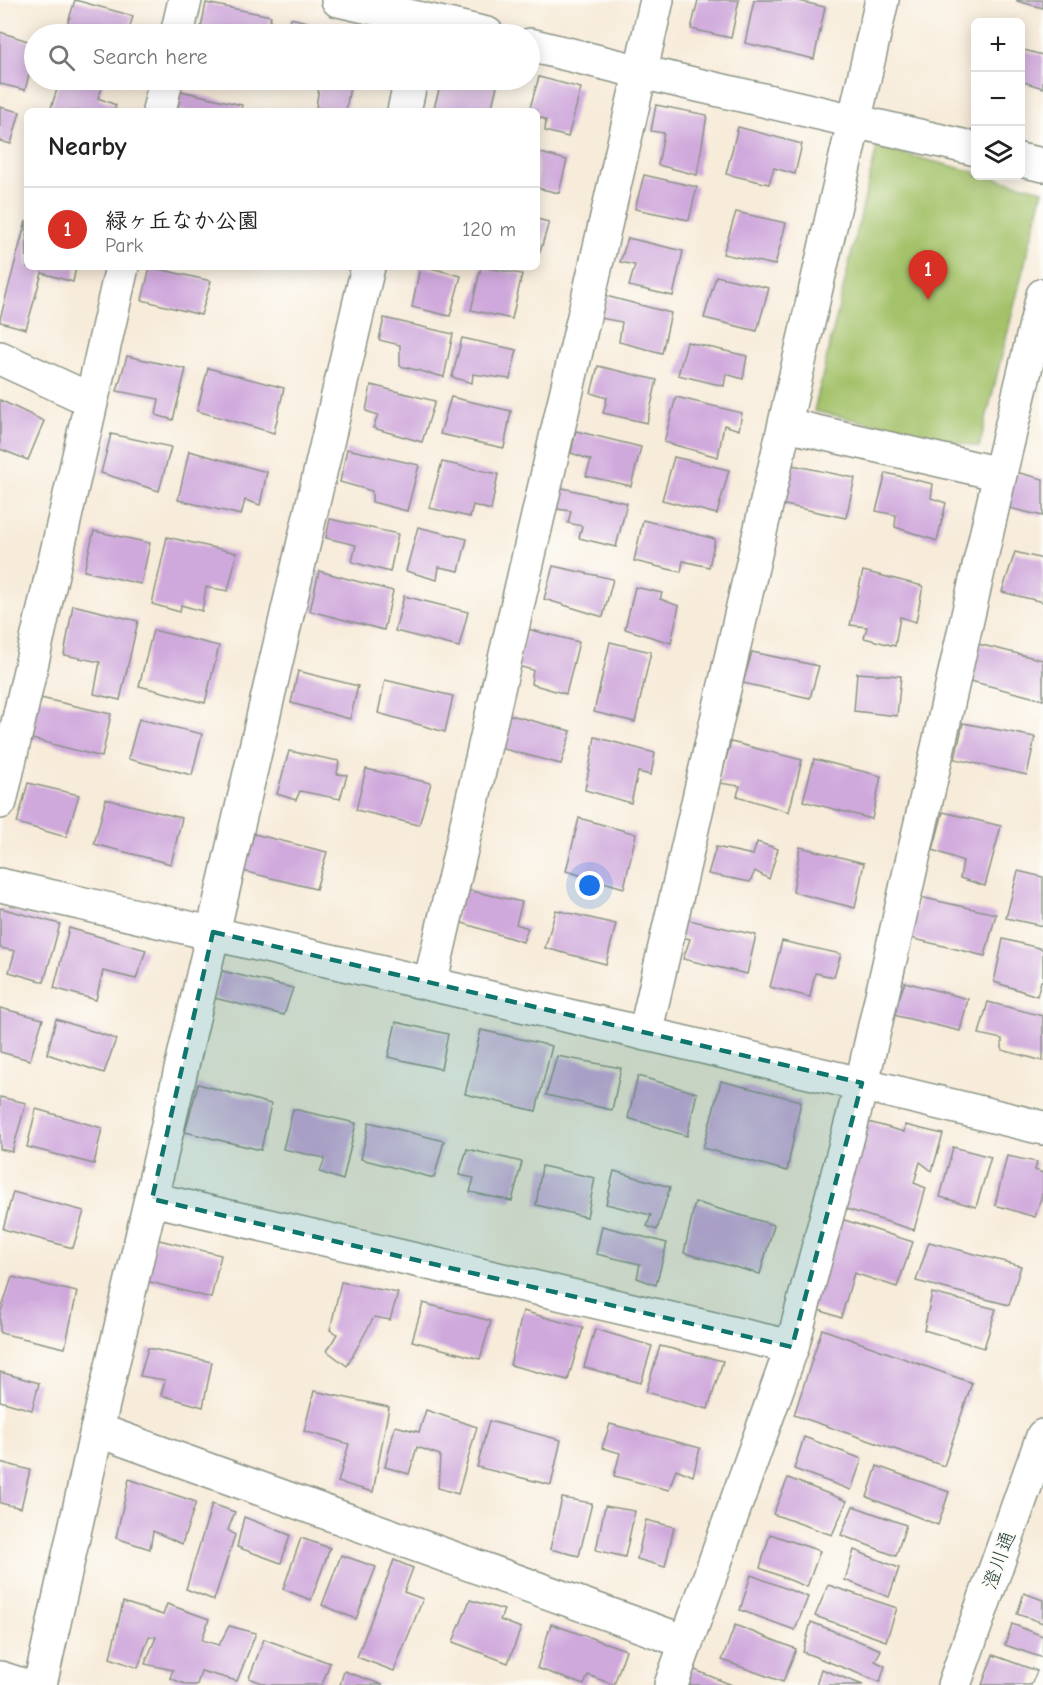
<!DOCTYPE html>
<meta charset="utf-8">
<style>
body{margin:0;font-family:"Comic Neue","Klee One",sans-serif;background:#f2f2f2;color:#222}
.controls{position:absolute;right:18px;top:18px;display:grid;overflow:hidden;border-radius:9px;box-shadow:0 3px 15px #0003}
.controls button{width:54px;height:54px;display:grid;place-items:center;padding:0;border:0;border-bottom:2px solid #e0e0e0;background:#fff;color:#222;font:30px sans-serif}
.you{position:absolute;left:590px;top:886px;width:21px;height:21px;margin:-15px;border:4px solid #fff;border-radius:50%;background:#1a73e8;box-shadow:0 0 0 9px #1a73e833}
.badge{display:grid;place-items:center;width:39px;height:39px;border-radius:50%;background:#d93025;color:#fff;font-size:20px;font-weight:700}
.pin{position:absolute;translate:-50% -50px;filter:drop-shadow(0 2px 3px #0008)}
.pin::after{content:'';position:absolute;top:32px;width:21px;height:18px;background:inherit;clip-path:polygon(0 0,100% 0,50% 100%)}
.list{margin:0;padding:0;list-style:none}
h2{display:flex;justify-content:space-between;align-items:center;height:78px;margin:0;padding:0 24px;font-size:26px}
h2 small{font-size:20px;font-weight:400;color:#767676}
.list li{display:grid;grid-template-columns:39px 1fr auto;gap:18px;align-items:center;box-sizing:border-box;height:84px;padding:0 24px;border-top:2px solid #e0e0e0}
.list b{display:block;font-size:22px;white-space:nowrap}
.list p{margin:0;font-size:20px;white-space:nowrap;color:#767676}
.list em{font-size:20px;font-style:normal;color:#767676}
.icon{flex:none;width:33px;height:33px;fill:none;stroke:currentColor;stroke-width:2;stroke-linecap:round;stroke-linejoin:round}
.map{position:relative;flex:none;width:1043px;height:1685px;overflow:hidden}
.search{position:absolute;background:#fff;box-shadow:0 3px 15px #0003;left:24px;top:24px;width:516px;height:66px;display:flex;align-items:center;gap:15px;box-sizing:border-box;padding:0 21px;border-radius:33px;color:#767676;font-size:22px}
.panel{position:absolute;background:#fff;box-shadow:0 3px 15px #0003;left:24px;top:108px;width:516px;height:162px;border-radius:9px}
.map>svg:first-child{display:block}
.green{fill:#a4c26a;stroke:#62804f;stroke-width:1.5}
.building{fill:#cfa8dc}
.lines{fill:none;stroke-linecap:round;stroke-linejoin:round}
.minor-casing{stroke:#8b9486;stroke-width:36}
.minor{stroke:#fff;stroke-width:33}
.marked{fill:#0f766e;fill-opacity:0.2;stroke:#0f766e;stroke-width:4.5;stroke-dasharray:12 8;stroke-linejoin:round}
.labels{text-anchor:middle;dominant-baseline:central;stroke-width:4.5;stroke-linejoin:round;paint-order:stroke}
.street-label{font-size:20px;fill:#1f3d34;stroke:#fdfcf7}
</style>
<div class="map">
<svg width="1043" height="1685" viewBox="0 0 1043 1685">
<rect width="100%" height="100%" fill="#fdfcf7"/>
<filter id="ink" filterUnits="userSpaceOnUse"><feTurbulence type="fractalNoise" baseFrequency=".0167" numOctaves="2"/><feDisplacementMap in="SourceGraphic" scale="12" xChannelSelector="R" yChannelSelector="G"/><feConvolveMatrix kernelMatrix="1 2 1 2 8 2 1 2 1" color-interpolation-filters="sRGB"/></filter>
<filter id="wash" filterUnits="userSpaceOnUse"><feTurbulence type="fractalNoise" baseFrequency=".008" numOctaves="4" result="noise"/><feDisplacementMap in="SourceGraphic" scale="24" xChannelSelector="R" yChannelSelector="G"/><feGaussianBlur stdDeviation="1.35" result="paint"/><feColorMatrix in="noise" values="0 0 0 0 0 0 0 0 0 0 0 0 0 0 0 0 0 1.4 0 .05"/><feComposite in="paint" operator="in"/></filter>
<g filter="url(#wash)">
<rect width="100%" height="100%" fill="#f7ebd9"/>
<polygon class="green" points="877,147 975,172 976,176 987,176 1043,190 979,447 814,411"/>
<g id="blocks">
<g class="building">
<polygon points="75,0 133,16 128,34 77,34 65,32"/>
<polygon points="698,0 739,0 731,38 691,29"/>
<polygon points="754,0 794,0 825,7 814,59 745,43"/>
<polygon points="1017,0 1043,0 1043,8 1017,1"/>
<polygon points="206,3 271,16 267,34 215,34 216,29 201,28"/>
<polygon points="291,18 355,34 288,34"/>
<polygon points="0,32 34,43 34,56 25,90 0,84"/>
<polygon points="1020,49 1043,55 1043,88 1020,81"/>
<polygon points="539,77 581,88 568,137 545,131 546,120 537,116 537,111 529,111"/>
<polygon points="60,80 78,80 103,86 98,98 116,105 114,111 50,111"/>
<polygon points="320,80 351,80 346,111 337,111 316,107"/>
<polygon points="442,80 469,80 497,86 491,111 433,111"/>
<polygon points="181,91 242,105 241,111 177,111"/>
<polygon points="656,105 707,115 697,175 658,165 664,133 651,131"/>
<polygon points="0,107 20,112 11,144 0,141"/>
<polygon points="738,127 802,144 795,174 774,168 769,184 726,174"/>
<polygon points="537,152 567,160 559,193 537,188"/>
<polygon points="644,175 697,187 689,220 635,209"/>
<polygon points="736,212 786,223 775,265 723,254"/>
<polygon points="537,219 549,222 540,252 537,251"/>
<polygon points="26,221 27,267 76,267 73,282 42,273 26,329 0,322 0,319"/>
<polygon points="628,238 683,251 673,296 629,286 635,265 620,262"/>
<polygon points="150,267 211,281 201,315 142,300"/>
<polygon points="420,267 427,267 461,276 450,316 412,307"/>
<polygon points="481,267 522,274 512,319 471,310"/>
<polygon points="716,276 769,288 757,331 704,318"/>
<polygon points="606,296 671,313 662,353 619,342 622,322 600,318"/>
<polygon points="384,318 453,334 444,377 400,366 400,345 379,340"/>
<polygon points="462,338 517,350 510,379 473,374 472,383 452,377"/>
<polygon points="687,342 747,356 743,379 726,374 724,386 678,375"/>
<polygon points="127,356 186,369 173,420 156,415 159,399 117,391"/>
<polygon points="598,366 657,380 647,423 603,413 607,398 591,393"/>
<polygon points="208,368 284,388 274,433 197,411"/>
<polygon points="371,385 435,401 422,442 373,428 378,415 366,411"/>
<polygon points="451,397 511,411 504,448 440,434"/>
<polygon points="676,397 742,413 739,430 724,425 718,457 664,442"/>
<polygon points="0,400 44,421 28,460 0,449"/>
<polygon points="576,431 641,447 631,486 586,476 591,460 571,453"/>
<polygon points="111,434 171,447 159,491 101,473"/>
<polygon points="347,449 419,465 407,511 372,502 372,491 340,482"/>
<polygon points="189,451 267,472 260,505 245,500 241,515 178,500"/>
<polygon points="674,457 729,470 717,514 662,500"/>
<polygon points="442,462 498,474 491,510 473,505 470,517 429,508"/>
<polygon points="792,465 855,478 846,518 780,504"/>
<polygon points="1012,471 1043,479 1043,516 1005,507"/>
<polygon points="886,473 933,484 931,498 946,503 937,541 895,527 896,515 876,511"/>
<polygon points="550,485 627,503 616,547 579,538 582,526 568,523 571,511 542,507"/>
<polygon points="330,519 398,534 390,572 352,562 356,545 326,538"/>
<polygon points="643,520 715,539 709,567 683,561 681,572 634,561"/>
<polygon points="418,527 467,539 459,571 439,567 437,580 406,571"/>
<polygon points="94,531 150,543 141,584 84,571"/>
<polygon points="167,537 237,553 228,591 206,587 202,611 181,605 180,612 152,604"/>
<polygon points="1015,552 1043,559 1043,602 1002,592"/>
<polygon points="553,566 613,579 603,617 544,599"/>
<polygon points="319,571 393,591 384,630 310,611"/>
<polygon points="863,571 923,586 916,622 900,617 895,646 864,638 867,627 850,625"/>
<polygon points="635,587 662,593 660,599 679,606 671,643 625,629"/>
<polygon points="404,596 468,612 459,647 395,631"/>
<polygon points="73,605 138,621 120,700 94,694 100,662 64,655"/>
<polygon points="527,629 579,642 566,694 531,684 533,670 517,666"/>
<polygon points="153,630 219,646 205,703 139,686"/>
<polygon points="966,641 1043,660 1043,700 959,678"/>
<polygon points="610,642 651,652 635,722 594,712"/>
<polygon points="752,652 819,666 810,698 743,683"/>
<polygon points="298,671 358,686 350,719 291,703"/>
<polygon points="857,673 901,676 897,716 854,711"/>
<polygon points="385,680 453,696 445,732 378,713"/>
<polygon points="36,697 111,714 102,757 28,738"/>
<polygon points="507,714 571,731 561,764 500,748"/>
<polygon points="139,719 202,734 192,775 128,759"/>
<polygon points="963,723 1035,737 1027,775 955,759"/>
<polygon points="595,737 655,753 651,775 638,772 631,803 585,790"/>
<polygon points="731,742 802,760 789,812 737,796 740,786 719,783"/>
<polygon points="289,751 339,761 337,774 347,775 340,799 300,791 296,800 277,794"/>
<polygon points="814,759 881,776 872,819 803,801"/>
<polygon points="366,769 431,783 419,825 356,810"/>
<polygon points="28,783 79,795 66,837 17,823"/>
<polygon points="106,799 182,818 171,864 94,844"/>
<polygon points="943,812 1001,826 985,886 960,878 963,861 933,850"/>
<polygon points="579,818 636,834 624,888 566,871"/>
<polygon points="254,834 327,852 316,889 243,871"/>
<polygon points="757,842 778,849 769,879 755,871 750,882 708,874 716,847 753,855"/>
<polygon points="800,847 864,863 855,908 793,892"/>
<polygon points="1018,871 1043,877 1043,926 1006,918"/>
<polygon points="463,889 522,902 516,924 528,928 523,942 456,921"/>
<polygon points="920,897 996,914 985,956 910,938"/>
<polygon points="0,908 60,924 44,982 9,972 15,951 0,948"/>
<polygon points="556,910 616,924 606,964 545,948"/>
<polygon points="680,918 756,935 747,974 683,959 690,939 674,935"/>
<polygon points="69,928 146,950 136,979 103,971 96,1000 54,988"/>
<polygon points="1003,939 1043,949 1043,981 1041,981 1037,996 994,982"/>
<polygon points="782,941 841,954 834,977 815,973 810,997 770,987"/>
<polygon points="222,971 293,988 284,1015 214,998"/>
<polygon points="905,982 968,999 960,1031 893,1015"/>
<polygon points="988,1002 1043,1016 1043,1061 1002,1050 1002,1039 979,1034"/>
<polygon points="0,1008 43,1019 30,1060 0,1052"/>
<polygon points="56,1019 116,1039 104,1073 47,1054"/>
<polygon points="396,1022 448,1034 441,1069 388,1057"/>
<polygon points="481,1030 552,1046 536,1111 465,1094"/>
<polygon points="557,1056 621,1068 612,1110 546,1095"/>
<polygon points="638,1076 697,1093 687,1136 628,1118"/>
<polygon points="721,1081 801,1101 787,1171 703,1148"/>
<polygon points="198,1084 271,1104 261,1150 185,1132"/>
<polygon points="0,1097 26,1103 12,1152 0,1149"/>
<polygon points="36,1109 102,1128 94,1164 27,1147"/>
<polygon points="293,1109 356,1123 343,1180 320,1172 325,1158 283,1149"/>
<polygon points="865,1121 904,1132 905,1125 943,1134 932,1171 920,1162 914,1183 926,1188 914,1230 840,1207"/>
<polygon points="369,1122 444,1141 434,1178 361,1159"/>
<polygon points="953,1147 991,1157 976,1207 940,1197"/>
<polygon points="467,1149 522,1162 512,1201 470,1192 474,1178 459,1175"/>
<polygon points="1007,1156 1037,1162 1035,1170 1043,1173 1043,1192 1035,1217 995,1205"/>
<polygon points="542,1166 595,1178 587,1217 536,1205"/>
<polygon points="614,1171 670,1187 657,1230 647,1226 651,1215 606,1204"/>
<polygon points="13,1192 84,1211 73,1248 3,1229"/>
<polygon points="695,1202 774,1225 760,1274 684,1253"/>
<polygon points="832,1216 913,1242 897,1287 854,1273 841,1318 808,1306"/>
<polygon points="602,1226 667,1243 656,1285 637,1278 640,1264 596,1254"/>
<polygon points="155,1239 221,1255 211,1298 146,1281"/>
<polygon points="929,1242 1021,1266 1009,1305 916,1281"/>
<polygon points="12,1277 77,1292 65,1348 0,1333 0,1314"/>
<polygon points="341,1282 398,1293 390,1320 374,1317 347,1366 327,1351 337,1334 330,1330"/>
<polygon points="932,1293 996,1309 984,1348 924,1330"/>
<polygon points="423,1303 491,1321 480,1359 412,1341"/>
<polygon points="523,1311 583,1328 568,1380 510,1365"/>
<polygon points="595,1329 652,1346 641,1383 584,1367"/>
<polygon points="822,1329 972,1383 944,1466 794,1415"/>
<polygon points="660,1346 723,1361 708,1409 646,1392"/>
<polygon points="148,1348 212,1362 203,1407 161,1395 165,1380 140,1376"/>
<polygon points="0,1372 39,1383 32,1410 0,1401"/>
<polygon points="314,1391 389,1407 373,1492 338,1482 349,1444 304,1431"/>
<polygon points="426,1410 477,1427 458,1494 438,1488 440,1455 417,1447 409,1474 385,1467 395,1426 419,1432"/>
<polygon points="489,1421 561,1440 551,1485 477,1467"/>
<polygon points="610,1424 700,1448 693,1476 676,1469 669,1490 614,1476 620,1453 602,1448"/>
<polygon points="804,1437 862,1459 851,1490 794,1469"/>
<polygon points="0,1462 30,1470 21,1508 0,1503"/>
<polygon points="877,1466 949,1492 938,1525 867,1497"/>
<polygon points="788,1478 847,1501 832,1535 773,1514"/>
<polygon points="129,1479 196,1502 182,1544 153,1531 150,1549 116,1538"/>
<polygon points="562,1498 592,1503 579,1556 550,1549"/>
<polygon points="212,1504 235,1512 228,1530 235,1535 214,1600 186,1589"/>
<polygon points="605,1506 635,1511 625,1557 596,1550"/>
<polygon points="853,1506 906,1525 896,1556 841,1535"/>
<polygon points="244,1517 290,1535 281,1563 237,1547"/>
<polygon points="646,1520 674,1527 665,1567 637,1559"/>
<polygon points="770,1534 820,1551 807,1587 760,1568"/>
<polygon points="301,1538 330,1548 311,1600 283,1589"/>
<polygon points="854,1550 899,1568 889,1597 845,1580"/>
<polygon points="341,1555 376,1567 356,1619 322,1605"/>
<polygon points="394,1560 413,1568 404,1592 423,1599 394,1671 357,1657"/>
<polygon points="751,1575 808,1597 795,1630 740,1610"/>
<polygon points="828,1585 897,1608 886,1641 815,1616"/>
<polygon points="1024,1593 1043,1600 1043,1623 1017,1614"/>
<polygon points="470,1600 504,1610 500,1620 521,1628 508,1663 453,1642"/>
<polygon points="123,1602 163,1615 167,1604 209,1619 202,1640 219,1645 229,1626 256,1633 237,1681 201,1671 197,1685 187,1685 170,1678 173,1670 145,1664 156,1637 149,1636 138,1668 110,1658"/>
<polygon points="811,1622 881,1650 875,1661 885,1666 880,1682 803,1652"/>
<polygon points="551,1624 626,1650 614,1685 588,1675 584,1685 537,1668"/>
<polygon points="1012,1624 1043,1636 1043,1658 1005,1645"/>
<polygon points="735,1625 796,1649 783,1682 722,1660"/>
<polygon points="264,1639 330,1663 322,1685 268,1685 249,1678"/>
<polygon points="993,1655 1037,1671 1031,1685 982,1685"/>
<polygon points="690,1668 732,1685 683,1685"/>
<polygon points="821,1669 863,1685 816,1685"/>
<polygon points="344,1671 383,1685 340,1685"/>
</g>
</g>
</g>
<g filter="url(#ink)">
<use href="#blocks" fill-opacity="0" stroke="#8b9486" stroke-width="1.5"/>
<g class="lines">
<defs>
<g id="minor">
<polyline points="338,0 487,34"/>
<polyline points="177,34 185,0"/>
<polyline points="530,45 641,72 976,149"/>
<polyline points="159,111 166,80"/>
<polyline points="404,111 411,80"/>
<polyline points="1020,160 1043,165"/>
<polyline points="0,358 91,400"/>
<polyline points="786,425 1000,474"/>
<polyline points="0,802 122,267"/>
<path d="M 0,885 C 161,921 322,959 482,996 C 669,1039 857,1082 1043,1128"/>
<polyline points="430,984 657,0"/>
<polyline points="645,1034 882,0"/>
<polyline points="152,1199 792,1347"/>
<polyline points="97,1430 686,1642"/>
<polyline points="0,1678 22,1685"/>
<polyline points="40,1685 97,1430 368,267"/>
<polyline points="671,1685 792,1347 862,1083 1000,474 1043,295"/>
<polyline points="954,1685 1043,1436"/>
</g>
</defs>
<use href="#minor" class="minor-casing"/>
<use href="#minor" class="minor"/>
</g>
</g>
<path class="marked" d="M 213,932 L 862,1083 L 792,1347 L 152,1199 Z"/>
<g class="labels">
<g class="street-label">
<text transform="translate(999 1560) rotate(-70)">澄川通</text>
</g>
</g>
</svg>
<div class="controls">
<button>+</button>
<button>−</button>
<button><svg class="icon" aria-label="layers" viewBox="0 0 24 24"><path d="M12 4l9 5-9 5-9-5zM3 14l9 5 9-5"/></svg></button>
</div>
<div class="you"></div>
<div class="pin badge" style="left:928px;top:300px">1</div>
<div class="search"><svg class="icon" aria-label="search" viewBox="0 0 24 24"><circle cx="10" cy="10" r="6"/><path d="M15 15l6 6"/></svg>Search here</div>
<section class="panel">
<h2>Nearby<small></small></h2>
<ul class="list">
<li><span class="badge">1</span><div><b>緑ヶ丘なか公園</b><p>Park</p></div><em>120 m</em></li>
</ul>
</section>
</div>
